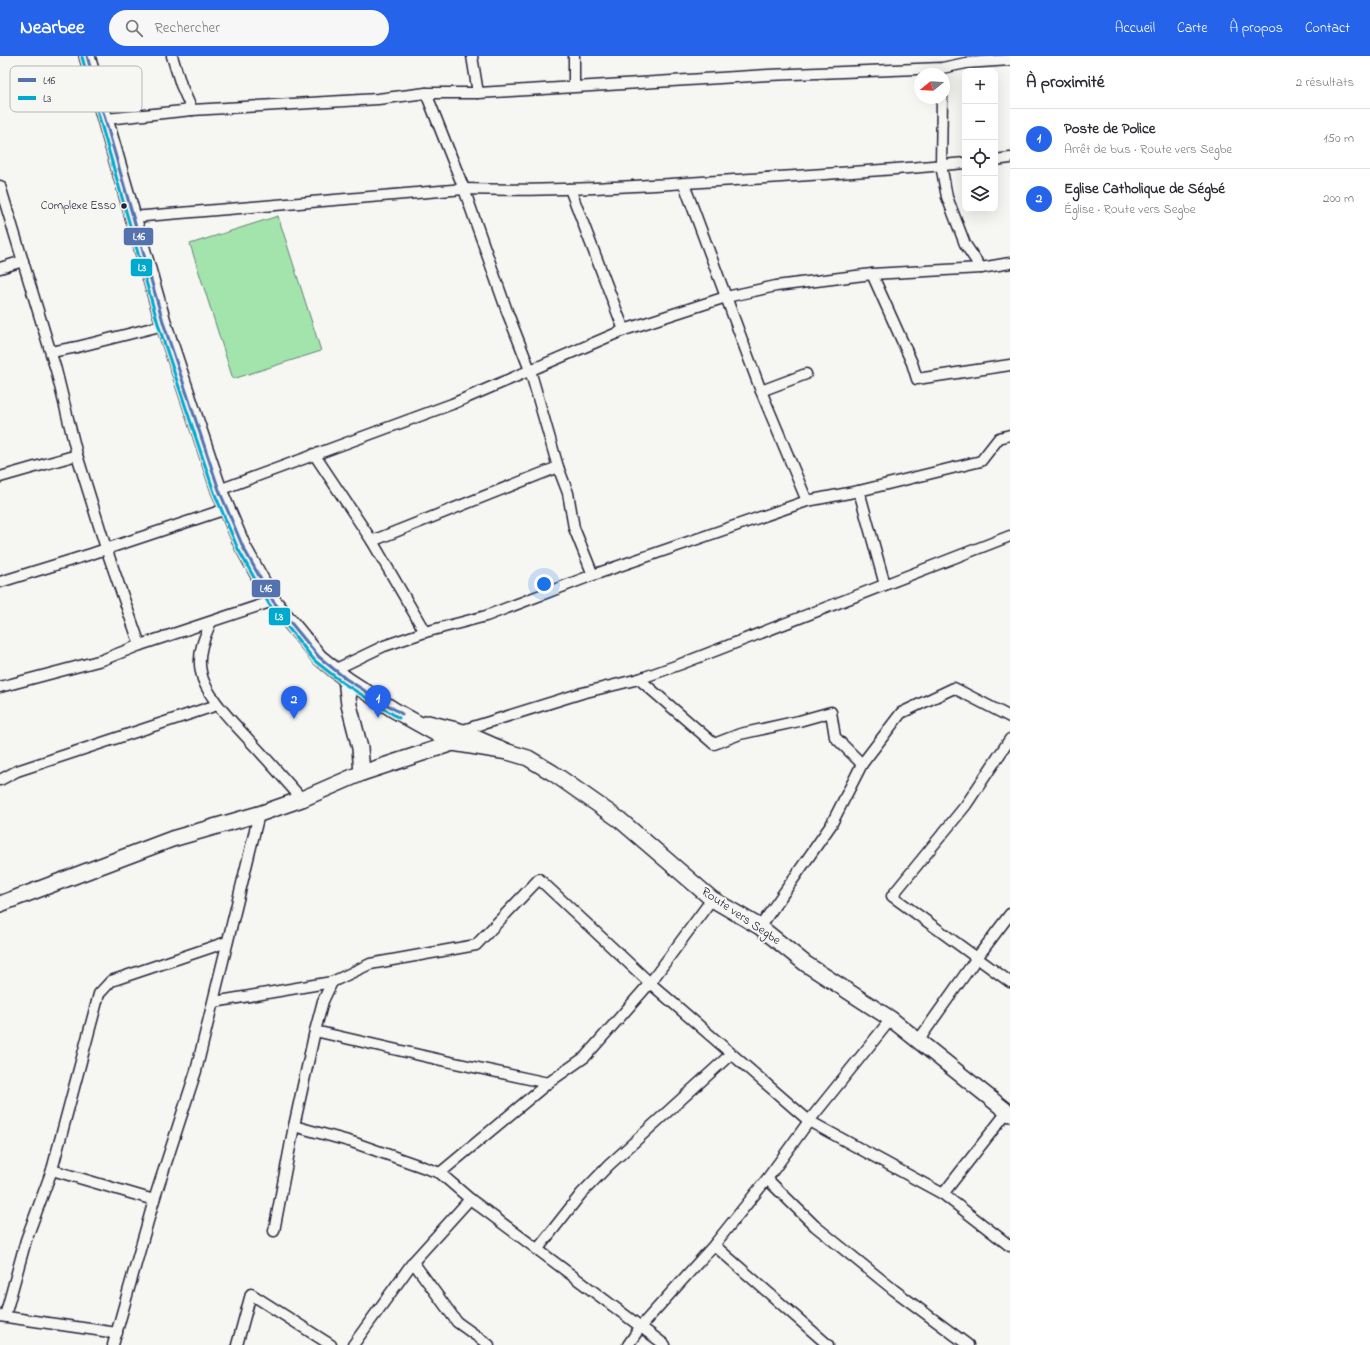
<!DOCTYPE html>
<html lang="fr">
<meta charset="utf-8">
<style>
body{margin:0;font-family:"Indie Flower",sans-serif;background:#f7f7f7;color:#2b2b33}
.controls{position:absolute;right:12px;top:12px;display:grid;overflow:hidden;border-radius:8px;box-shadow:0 4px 16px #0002}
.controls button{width:36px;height:36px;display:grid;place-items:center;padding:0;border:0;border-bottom:1px solid #e1e1e2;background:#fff;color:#2b2b33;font:20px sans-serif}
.compass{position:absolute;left:914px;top:12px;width:36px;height:36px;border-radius:50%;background:#fff;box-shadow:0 4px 16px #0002;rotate:252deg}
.you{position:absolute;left:544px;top:528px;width:14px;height:14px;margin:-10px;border:3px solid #fff;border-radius:50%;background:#1a73e8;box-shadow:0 0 0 6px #1a73e833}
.badge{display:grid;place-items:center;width:26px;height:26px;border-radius:50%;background:#2563eb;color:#fff;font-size:13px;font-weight:700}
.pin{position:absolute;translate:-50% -33px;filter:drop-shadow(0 1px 2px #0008)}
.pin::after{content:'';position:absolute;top:21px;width:14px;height:12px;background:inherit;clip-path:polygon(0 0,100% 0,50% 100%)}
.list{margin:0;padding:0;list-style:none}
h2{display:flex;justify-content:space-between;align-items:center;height:52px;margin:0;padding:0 16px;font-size:17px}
h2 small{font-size:13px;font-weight:400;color:#7c7c81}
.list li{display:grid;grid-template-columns:26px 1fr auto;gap:12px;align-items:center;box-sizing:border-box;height:60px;padding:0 16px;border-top:1px solid #e1e1e2}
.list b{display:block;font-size:15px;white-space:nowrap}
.list p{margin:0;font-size:13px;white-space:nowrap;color:#7c7c81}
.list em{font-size:13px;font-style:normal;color:#7c7c81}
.icon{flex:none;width:22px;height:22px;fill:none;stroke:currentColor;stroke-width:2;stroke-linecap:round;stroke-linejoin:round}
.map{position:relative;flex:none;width:1010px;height:1289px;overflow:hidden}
header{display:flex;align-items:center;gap:24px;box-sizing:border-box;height:56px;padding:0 20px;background:#2563eb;color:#fff}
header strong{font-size:19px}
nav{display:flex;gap:22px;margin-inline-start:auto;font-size:14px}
.search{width:280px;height:36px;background:#f7f7f7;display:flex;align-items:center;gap:10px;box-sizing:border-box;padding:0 14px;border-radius:22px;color:#7c7c81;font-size:15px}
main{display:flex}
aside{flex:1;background:#fff}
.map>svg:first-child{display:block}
.green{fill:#a3e4ad;stroke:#628374}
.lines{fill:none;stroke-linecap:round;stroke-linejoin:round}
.street-casing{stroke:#22223b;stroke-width:13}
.secondary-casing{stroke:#22223b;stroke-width:18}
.street{stroke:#f6f6f2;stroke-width:10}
.secondary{stroke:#f6f6f2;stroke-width:15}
.bus-1-casing{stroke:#f6f6f2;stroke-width:6}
.bus-2-casing{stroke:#f6f6f2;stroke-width:6}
.bus-1{stroke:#5472ae;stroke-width:3}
.bus-2{stroke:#00a9ce;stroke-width:3}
.bus-dot{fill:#22223b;stroke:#f6f6f2;stroke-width:1.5}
.labels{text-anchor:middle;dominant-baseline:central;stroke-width:4;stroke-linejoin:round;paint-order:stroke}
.bus-label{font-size:12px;fill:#22223b;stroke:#f6f6f2;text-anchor:end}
.street-label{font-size:13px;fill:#22223b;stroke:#f6f6f2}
.key{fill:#f6f6f2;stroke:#b6b6bb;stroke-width:1}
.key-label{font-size:11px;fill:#22223b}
.line-badge{stroke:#f6f6f2;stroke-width:1.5}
.badge-label{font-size:11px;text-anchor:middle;font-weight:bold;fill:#fff}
</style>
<header>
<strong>Nearbee</strong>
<div class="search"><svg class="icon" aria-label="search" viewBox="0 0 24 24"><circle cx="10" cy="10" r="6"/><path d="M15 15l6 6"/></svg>Rechercher</div>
<nav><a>Accueil</a><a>Carte</a><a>À propos</a><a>Contact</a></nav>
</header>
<main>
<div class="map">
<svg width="1010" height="1289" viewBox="0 0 1010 1289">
<rect width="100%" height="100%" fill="#f6f6f2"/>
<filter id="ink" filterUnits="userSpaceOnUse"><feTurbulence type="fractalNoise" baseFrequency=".025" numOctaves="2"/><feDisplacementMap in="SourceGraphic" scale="8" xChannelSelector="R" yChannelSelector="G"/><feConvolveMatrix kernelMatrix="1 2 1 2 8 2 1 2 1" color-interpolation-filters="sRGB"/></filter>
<g filter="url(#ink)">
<polygon class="green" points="278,160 321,295 233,323 190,188"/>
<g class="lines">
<defs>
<g id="street">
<polyline points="172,0 181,29 192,54"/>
<polyline points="472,0 478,37"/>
<polyline points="574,0 574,30"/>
<polyline points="426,37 464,133 508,258 530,314 558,411 568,437 574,472 593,519"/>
<polyline points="942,42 941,109 947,141 965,188 981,212"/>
<polyline points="106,63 192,54 378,43 426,37 478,37 768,19 942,12 966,7 1010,4"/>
<polyline points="995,104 1010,102"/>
<polyline points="684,128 761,335 807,445"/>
<polyline points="0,130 56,314 77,399 106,492 140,589"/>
<polyline points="570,133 624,274"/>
<path d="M 133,161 L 464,133 C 560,136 656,129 751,123 C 822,118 894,114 965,107"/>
<polyline points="0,212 23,205"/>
<polyline points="872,218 912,307 917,323 1010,309"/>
<polyline points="51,296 77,291 164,269"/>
<polyline points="761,335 806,318"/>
<polyline points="314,398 372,485 425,576"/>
<polyline points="0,421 77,399"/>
<polyline points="219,434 452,348 624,274 726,241 776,230 872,218 981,212 1010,207"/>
<polyline points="859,435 885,529"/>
<polyline points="372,485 558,411"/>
<polyline points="0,526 91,498 226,453"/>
<path d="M 211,566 C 204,582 197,598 201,616 C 205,640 235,668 250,685 C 268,704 285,724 302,743"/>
<polyline points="334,614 384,590 425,576 486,560 593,519 807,445 859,435 981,405 999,382 1010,379"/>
<polyline points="639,623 714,688 740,678 799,665 831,656 835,681 862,708 901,657 954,632 1010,661"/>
<polyline points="0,631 102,604 140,589 273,545"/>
<polyline points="460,675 582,637 639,623 681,608 1010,480"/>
<polyline points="1010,683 966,749 892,840 1010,926"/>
<polyline points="0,724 17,715 217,649"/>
<polyline points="760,871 831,769 862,708"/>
<polyline points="214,946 332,926 370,908 476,889 539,823 650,927 809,1065 943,1138 1010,1190"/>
<polyline points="315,975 441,1004 548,1027"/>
<polyline points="918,985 976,903 1010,858"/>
<polyline points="294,1070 352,1086 440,1117 470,1143 665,1289"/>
<polyline points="52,1114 154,1144"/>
<polyline points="440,1117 548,1027 585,1001 650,927 712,843"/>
<polyline points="767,1123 815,1170 894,1234 968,1289"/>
<polyline points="943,1138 1007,1056"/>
<polyline points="274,1175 294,1070 315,975 323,945 332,926"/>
<polyline points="714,1189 828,1289"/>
<polyline points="537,1194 581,1138 609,1109 731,998"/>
<polyline points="413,1206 457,1266 489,1289"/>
<polyline points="0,1260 117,1277"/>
<polyline points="5,1260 26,1184 52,1114 99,938 111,925 227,886"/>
<polyline points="113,1289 154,1144 196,1015 259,758"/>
<polyline points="237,1289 251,1238 331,1289"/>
<polyline points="353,1289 413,1206 470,1143"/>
<polyline points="628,1289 641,1270 714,1189 767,1123 809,1065 891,963"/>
</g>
<g id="secondary">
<polyline points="87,0 164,269 219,434 243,491 273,545 319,601 346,623 394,654 453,687 508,696"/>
<polyline points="346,623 349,649 360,692 362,717"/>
<polyline points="428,667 460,675 508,696 528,702 553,717 620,764 712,843 760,871 806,908 891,963 1010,1058"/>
<polyline points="0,848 172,783 259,758 302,743 362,717 453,687"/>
</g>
</defs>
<use href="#street" class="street-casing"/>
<use href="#secondary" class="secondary-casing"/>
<use href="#street" class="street"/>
<use href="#secondary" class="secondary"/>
<defs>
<polyline id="bus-1" points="87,0 164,269 219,434 243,491 273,545 319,601 346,623 402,658"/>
<polyline id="bus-2" points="82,1 159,271 214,436 238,493 269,548 315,605 343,627 399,662"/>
</defs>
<use href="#bus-1" class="bus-1-casing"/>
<use href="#bus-2" class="bus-2-casing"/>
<use href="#bus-1" class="bus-1"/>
<use href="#bus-2" class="bus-2"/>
</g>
</g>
<circle class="bus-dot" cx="124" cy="150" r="3.5"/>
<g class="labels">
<g class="bus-label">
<text x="116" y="150">Complexe Esso</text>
</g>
<g class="street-label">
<text transform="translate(741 860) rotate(34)">Route vers Segbe</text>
</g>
</g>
<rect x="10" y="10" width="132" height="46" rx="6" class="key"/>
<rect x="18" y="22" width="18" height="4" fill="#5472ae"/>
<rect x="18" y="40" width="18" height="4" fill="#00a9ce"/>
<g class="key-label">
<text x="43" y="28">L16</text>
<text x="43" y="46">L3</text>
</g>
<g class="line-badge">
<rect x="123" y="171" width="31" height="19" rx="4" fill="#5472ae"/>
<rect x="130" y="202" width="23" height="19" rx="4" fill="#00a9ce"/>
<rect x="251" y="523" width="30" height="19" rx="4" fill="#5472ae"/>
<rect x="268" y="551" width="23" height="19" rx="4" fill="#00a9ce"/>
</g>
<g class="badge-label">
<text x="139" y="184">L16</text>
<text x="142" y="215">L3</text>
<text x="266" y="536">L16</text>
<text x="279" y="564">L3</text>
</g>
</svg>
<div class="controls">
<button>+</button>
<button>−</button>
<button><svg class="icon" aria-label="locate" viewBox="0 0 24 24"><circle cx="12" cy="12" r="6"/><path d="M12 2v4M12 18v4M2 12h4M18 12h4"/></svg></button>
<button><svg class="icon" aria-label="layers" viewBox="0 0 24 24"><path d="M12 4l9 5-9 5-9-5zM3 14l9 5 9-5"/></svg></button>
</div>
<svg class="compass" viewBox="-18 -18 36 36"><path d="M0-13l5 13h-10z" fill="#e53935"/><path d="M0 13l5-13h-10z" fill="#7c7c81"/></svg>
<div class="you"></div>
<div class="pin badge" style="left:378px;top:662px">1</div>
<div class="pin badge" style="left:294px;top:663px">2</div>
</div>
<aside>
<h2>À proximité<small>2 résultats</small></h2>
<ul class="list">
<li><span class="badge">1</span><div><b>Poste de Police</b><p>Arrêt de bus · Route vers Segbe</p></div><em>150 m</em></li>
<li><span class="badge">2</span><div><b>Eglise Catholique de Ségbé</b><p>Église · Route vers Segbe</p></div><em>200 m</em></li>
</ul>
</aside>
</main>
